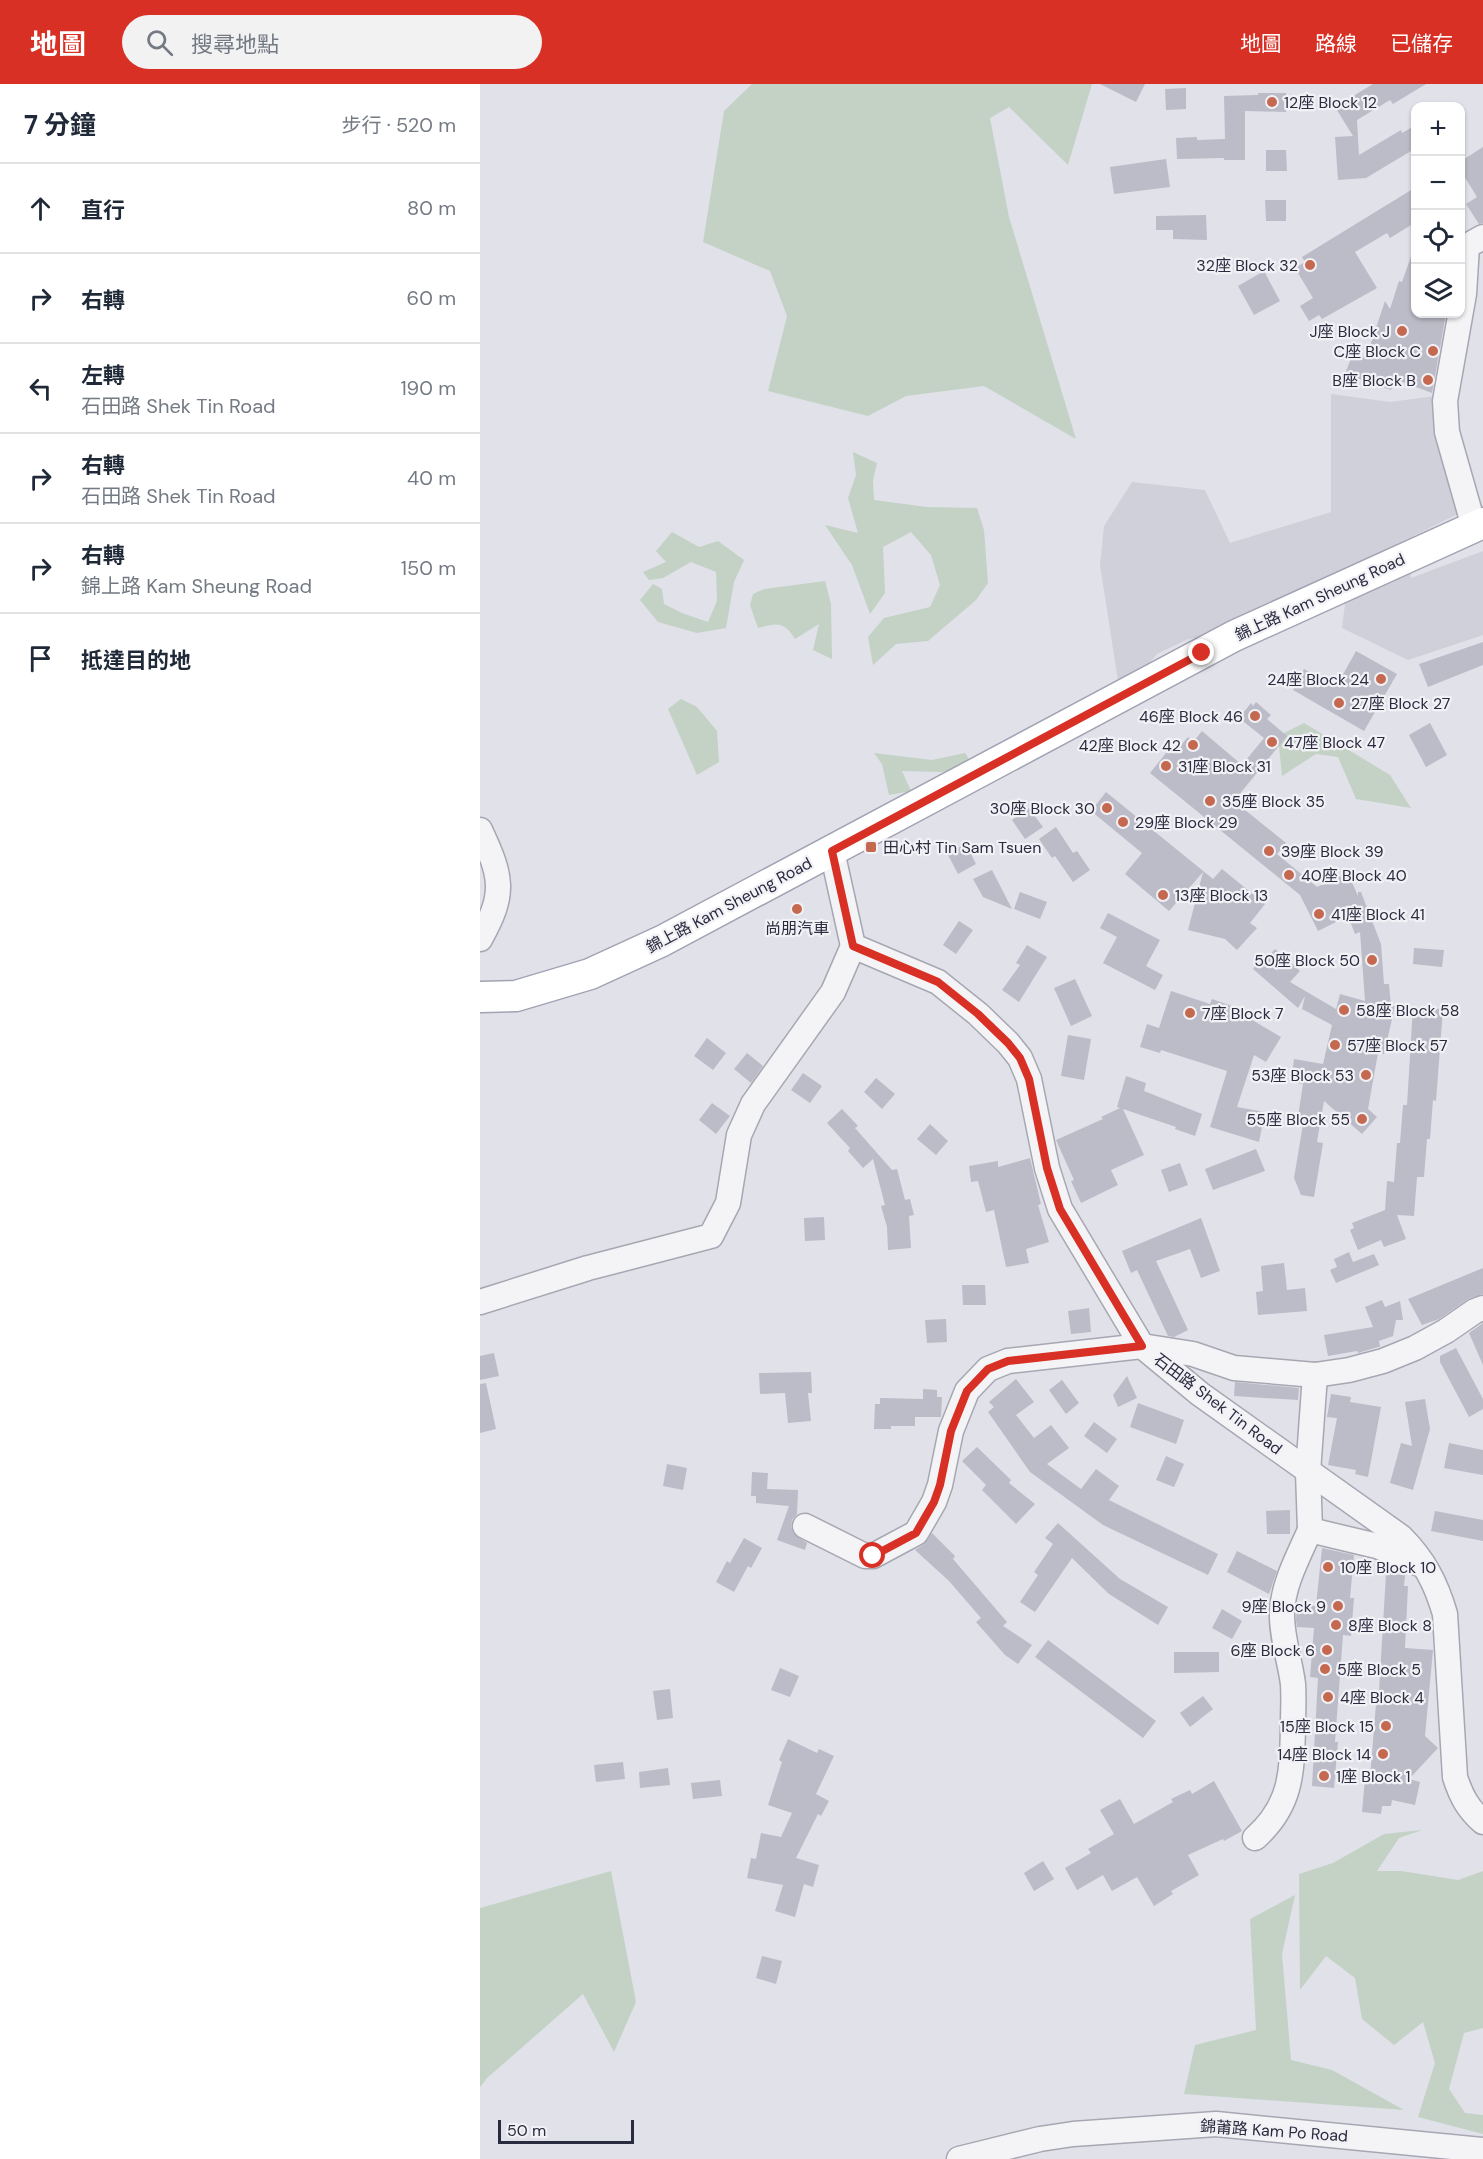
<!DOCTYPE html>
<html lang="zh-TW">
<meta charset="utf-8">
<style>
body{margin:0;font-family:"DM Sans","Noto Sans TC",sans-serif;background:#f2f2f3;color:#1f2937}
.controls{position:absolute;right:18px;top:18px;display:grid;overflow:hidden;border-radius:12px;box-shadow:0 2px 4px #0004}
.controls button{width:54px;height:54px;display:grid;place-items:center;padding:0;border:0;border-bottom:2px solid #e0e1e3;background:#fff;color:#1f2937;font:30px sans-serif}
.scale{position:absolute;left:18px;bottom:15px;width:136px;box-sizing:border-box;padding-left:6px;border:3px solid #2b2b3f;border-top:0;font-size:16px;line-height:21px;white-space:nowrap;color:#2b2b3f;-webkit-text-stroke:4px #f1f1f6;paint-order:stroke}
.stop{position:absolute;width:18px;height:18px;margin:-14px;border:4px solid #d93025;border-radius:50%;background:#fff}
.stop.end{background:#d93025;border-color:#fff;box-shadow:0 2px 6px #0008}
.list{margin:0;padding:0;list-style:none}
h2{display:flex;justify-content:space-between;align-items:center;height:78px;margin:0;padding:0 24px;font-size:26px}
h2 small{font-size:20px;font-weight:400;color:#747a83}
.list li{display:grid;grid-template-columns:39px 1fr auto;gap:18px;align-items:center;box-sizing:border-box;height:90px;padding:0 24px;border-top:2px solid #e0e1e3}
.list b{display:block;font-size:22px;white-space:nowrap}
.list p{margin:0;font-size:20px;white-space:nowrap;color:#747a83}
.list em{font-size:20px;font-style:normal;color:#747a83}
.icon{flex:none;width:33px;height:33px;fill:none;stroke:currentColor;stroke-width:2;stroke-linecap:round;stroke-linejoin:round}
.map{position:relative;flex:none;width:1003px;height:2075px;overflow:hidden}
header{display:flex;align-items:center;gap:36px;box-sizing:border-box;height:84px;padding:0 30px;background:#d93025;color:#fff}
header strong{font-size:28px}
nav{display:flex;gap:33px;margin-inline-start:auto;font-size:21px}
.search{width:420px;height:54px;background:#f2f2f3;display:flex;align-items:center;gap:15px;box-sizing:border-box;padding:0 21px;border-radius:33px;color:#747a83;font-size:22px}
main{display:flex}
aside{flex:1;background:#fff}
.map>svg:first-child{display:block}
.built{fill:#cfd0da}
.green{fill:#c3d2c5}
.building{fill:#bcbcc8}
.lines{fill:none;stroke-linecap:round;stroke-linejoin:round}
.minor-casing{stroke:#a7a7b3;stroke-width:27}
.major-casing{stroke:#a1a2b3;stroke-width:33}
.minor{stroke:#f4f4f7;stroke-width:24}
.major{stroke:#fff;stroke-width:30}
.route{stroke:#d93025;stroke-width:8}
.poi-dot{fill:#c46950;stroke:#f1f1f6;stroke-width:2}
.labels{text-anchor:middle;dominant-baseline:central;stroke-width:4.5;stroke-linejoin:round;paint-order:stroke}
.poi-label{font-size:16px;fill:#2b2b3f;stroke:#f1f1f6;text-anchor:start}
.street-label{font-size:16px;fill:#2b2b3f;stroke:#f1f1f6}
</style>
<header>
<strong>地圖</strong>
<div class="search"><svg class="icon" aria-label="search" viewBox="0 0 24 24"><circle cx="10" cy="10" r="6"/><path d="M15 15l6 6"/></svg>搜尋地點</div>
<nav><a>地圖</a><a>路線</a><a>已儲存</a></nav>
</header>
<main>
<aside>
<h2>7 分鐘<small>步行 · 520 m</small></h2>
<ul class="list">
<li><svg class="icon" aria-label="ahead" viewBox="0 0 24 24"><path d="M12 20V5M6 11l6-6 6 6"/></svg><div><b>直行</b></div><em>80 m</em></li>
<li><svg class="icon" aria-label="right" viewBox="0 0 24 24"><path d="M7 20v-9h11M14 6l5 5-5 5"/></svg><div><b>右轉</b></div><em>60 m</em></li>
<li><svg class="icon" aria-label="left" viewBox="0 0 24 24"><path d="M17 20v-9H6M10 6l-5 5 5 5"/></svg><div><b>左轉</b><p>石田路 Shek Tin Road</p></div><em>190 m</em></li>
<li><svg class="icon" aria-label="right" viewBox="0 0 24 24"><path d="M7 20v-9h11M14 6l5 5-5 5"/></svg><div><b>右轉</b><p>石田路 Shek Tin Road</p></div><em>40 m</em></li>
<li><svg class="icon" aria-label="right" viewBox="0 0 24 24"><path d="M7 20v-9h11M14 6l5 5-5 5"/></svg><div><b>右轉</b><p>錦上路 Kam Sheung Road</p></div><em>150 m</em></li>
<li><svg class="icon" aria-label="arrive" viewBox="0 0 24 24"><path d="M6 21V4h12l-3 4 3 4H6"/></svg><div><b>抵達目的地</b></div></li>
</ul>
</aside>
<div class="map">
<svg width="1003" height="2075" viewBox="0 0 1003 2075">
<rect width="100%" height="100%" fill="#e1e1e9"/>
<g class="built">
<polygon points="851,310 910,318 963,311 982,428 732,551 708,555 677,570 666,583 638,597 620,481 624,442 652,398 725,406 750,459 851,428"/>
<polygon points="1003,467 1003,551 928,576 862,544 866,512 931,481 931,494"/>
</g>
<g class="green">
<polygon points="272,0 612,0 588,81 529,23 510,34 529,133 596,355 504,302 426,312 388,332 288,307 307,232 290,187 223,158 244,27"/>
<polygon points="373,368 397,379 393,396 394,416 447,423 497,424 504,446 508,499 496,516 448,557 416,560 393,581 388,553 404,534 450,523 460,501 451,471 431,448 403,463 405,509 390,530 372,481 345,441 378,449 368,414 376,391"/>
<polygon points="192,448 219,463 238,457 264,476 254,498 246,544 217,549 178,538 160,516 173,500 182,505 184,520 202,529 228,538 237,517 236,488 211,478 183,494 169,496 163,488 186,478 176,467"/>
<path d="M 345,497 L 351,520 L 352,575 L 333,566 L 339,540 L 315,555 C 304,537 297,539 278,544 L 270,521 L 273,510 L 284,505 Z"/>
<polygon points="201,615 217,623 237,647 239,678 217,691 188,625"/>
<polygon points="824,639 910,691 931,724 876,715 858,673 836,670 802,692 798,652"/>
<polygon points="394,669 452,676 485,669 494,683 461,688 422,687 431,707 409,711 402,680"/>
<polygon points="942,1746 919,1754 897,1787 921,1787 978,1796 1003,1787 1003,1944 984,1949 969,2005 985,2029 1003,2031 1003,2050 938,2033 955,1979 943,1938 914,1961 882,1935 875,1894 846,1872 820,1906 819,1790 853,1779 904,1750"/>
<polygon points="131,1787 156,1918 134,1968 103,1910 7,1994 0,2003 0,1824"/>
<polygon points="815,1811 802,1870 811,1976 852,1986 924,2026 704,2010 715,1961 776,1946 770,1835"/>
</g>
<g class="building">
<polygon points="620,0 665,0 656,18"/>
<polygon points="893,0 946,0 913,20 910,16 877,36 879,71 921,46 922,49 936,41 936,64 886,94 858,96 855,53 873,52 855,23"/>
<polygon points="706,4 706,25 686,26 685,5"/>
<polygon points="778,9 806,9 806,28 765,27 765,76 744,76 744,74 697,75 696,54 717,53 717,56 745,55 744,12 778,11"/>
<polygon points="1003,63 1003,139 999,140 986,120 997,113 981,87 981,77"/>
<polygon points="786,66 806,66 807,87 786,87"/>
<polygon points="686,75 690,103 634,110 630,83"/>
<polygon points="936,103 936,138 910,154 907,149 875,168 897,204 842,235 839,231 829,237 820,222 833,214 815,184 825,178 822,173"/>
<polygon points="785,116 806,116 806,137 786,137"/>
<polygon points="726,131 727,156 693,155 693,146 676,146 676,132"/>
<polygon points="934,164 936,165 936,230 966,230 952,309 915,295 911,306 865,290 873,269 886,274 905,217 910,225 919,197 922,198"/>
<polygon points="784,187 800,217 774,231 758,202"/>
<polygon points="1003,558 1003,581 948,603 939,580"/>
<polygon points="876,567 917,590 884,647 813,606 824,585 856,603"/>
<polygon points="776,618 791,631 787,635 807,652 754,717 806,759 797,770 837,803 868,789 878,812 878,808 881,808 901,860 904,900 909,900 911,922 915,922 904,970 898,969 888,1025 897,1033 882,1050 844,1017 837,1058 843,1059 834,1113 821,1111 814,1094 823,1040 817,1039 823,1000 811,998 814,975 843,980 852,941 822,925 825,912 818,924 773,885 777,879 781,881 795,865 820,887 810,898 856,925 860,910 885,917 880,848 875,850 868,832 838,847 820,811 670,689 690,664 695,668 708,653 713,658 722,647 762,681 784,654 759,634 771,619 773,622"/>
<polygon points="950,639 967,671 946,683 929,651"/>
<polygon points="626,708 733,795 742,785 785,820 770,839 777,844 757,866 745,855 708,846 723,788 689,827 645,790 662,769 611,727"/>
<polygon points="549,724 563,743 545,755 532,736"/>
<polygon points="576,743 593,769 597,767 610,786 593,798 575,772 572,774 559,755"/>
<polygon points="486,760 496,780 478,790 467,769"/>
<polygon points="512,786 532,825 503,813 493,795"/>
<polygon points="540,808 567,818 560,835 534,825"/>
<polygon points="628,829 680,856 666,882 683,891 675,906 623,879 637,853 620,844"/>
<polygon points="479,837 493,846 476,870 463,861"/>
<polygon points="547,861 567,873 539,918 522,906 540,881 536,879"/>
<polygon points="934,864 964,866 962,883 933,880"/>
<polygon points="595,895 612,932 591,942 574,904"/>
<polygon points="691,907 730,920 732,915 763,926 762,930 801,953 786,978 774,971 757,1023 785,1028 779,1058 730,1043 747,987 681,966 680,969 660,963 667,940 679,944"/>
<polygon points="933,923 963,925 956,1017 953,1016 950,1055 947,1055 944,1093 937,1093 934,1132 917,1131 926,1155 904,1163 901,1156 878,1166 870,1146 874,1144 872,1139 905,1126 907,1097 914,1098 917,1059 920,1059 923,1021 927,1021"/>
<polygon points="588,951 611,955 604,996 581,992"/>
<polygon points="227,954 246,969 233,986 214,972"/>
<polygon points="267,969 283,982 271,999 254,985"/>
<polygon points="323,989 342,1002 330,1019 311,1006"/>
<polygon points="646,992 666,999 664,1007 722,1030 715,1052 695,1045 696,1043 643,1025 664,1071 631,1086 638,1101 601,1119 591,1097 594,1096 576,1056 623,1035 621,1033 640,1024 637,1023"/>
<polygon points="396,994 415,1010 402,1025 384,1008"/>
<polygon points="232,1019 250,1032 236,1050 219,1036"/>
<polygon points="362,1025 378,1042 375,1044 412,1086 417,1085 425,1116 430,1115 434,1131 429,1132 431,1164 408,1166 407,1143 401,1122 405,1121 393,1075 383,1084 368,1067 370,1064 347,1039"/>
<polygon points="450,1040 468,1057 456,1071 437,1055"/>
<polygon points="776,1065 785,1087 733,1106 725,1085"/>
<polygon points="550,1074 561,1120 558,1121 569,1158 546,1165 549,1179 526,1183 514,1126 506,1128 498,1097 491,1098 489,1082 518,1077 518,1083"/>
<polygon points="700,1079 708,1101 689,1108 681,1086"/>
<polygon points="344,1133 345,1156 325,1157 324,1134"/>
<polygon points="721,1134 740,1187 721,1194 710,1165 676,1177 708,1246 694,1253 688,1252 657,1186 651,1189 642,1167"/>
<polygon points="869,1168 873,1178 894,1170 899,1181 856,1199 850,1186 857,1183 854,1175"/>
<polygon points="804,1179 807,1206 825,1204 827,1227 778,1231 776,1208 783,1207 781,1182"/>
<polygon points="1003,1184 1003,1210 990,1214 959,1235 942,1241 928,1215"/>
<polygon points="482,1201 505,1201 506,1221 483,1221"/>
<polygon points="902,1216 905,1223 920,1217 923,1236 916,1236 913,1252 899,1257 900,1263 898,1263 878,1269 877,1267 848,1272 844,1251 893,1243 885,1223"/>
<polygon points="609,1224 611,1248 591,1250 588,1227"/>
<polygon points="466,1235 467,1258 447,1259 445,1236"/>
<polygon points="1003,1239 1003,1281 989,1249"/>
<polygon points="976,1264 1003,1315 1003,1325 989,1333 960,1278 960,1272"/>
<polygon points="14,1269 19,1292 0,1296 0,1272"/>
<polygon points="331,1288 332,1309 328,1309 331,1337 308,1339 305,1309 280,1310 279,1289"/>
<polygon points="647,1292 657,1314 638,1323 633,1311"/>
<polygon points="536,1295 554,1318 536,1331 554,1354 571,1341 589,1364 567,1380 601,1405 616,1385 639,1402 629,1416 738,1470 728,1491 623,1441 550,1388 508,1328 514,1323 509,1318"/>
<polygon points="582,1296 599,1319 586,1330 569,1306"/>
<polygon points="755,1298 819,1304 818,1316 754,1312"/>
<polygon points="6,1299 16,1345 0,1349 0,1300"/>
<polygon points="443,1305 457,1306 457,1313 462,1313 461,1333 435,1333 435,1342 411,1342 411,1345 394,1345 395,1320 400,1320 400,1314 443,1315"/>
<polygon points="851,1310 871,1313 870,1318 901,1323 888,1393 875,1390 876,1386 848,1381 857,1334 847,1333"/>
<polygon points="945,1315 950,1345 933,1406 910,1399 921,1359 932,1362 925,1318"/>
<polygon points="658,1319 704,1336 696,1360 650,1343"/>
<polygon points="614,1338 637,1355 627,1369 604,1352"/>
<polygon points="969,1359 1003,1366 1003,1391 964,1384"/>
<polygon points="497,1363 531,1396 529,1399 555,1420 536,1440 502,1406 506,1401 482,1377"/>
<polygon points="686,1372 704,1380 694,1403 676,1396"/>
<polygon points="187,1380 207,1384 203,1406 183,1402"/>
<polygon points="272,1388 288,1389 287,1405 318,1406 317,1430 312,1436 311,1443 314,1450 327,1459 325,1466 297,1456 309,1422 276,1419 276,1412 271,1412"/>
<polygon points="810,1426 810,1450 787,1450 786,1427"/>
<polygon points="955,1427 1003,1436 1003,1457 951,1447"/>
<polygon points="578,1439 640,1495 688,1523 678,1541 629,1510 592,1474 555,1528 540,1518 558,1491 554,1488 573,1460 565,1454"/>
<polygon points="452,1449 475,1472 473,1475 527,1538 523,1542 552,1561 538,1580 525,1571 496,1538 501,1534 469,1497 435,1466 443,1461"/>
<polygon points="264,1454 282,1464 271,1484 268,1482 254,1508 236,1498 247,1477 250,1479"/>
<polygon points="842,1464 874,1471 870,1514 874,1514 871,1552 863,1551 855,1658 858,1658 854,1704 832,1702 838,1594 830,1593 834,1544 817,1543 816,1536 817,1520 836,1522"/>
<polygon points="757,1467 797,1487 789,1510 747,1488"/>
<polygon points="906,1490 925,1491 924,1502 928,1502 925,1564 953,1566 945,1652 958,1664 929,1695 940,1698 935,1721 912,1716 911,1722 902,1722 901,1730 882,1728 885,1695 890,1695 897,1607 899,1607"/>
<polygon points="742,1525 762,1537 752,1555 732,1544"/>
<polygon points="568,1556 676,1637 663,1654 555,1573"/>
<polygon points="694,1568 739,1568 739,1588 694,1589"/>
<polygon points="300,1584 319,1592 310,1613 291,1606"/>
<polygon points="190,1605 193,1634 177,1636 173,1607"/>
<polygon points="723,1612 733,1625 710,1643 700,1629"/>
<polygon points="308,1655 337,1669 339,1665 354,1672 336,1710 349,1717 341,1732 338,1730 316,1774 339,1781 333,1803 324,1800 315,1833 295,1827 303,1801 267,1794 271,1774 276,1775 281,1749 301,1753 312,1729 288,1721 302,1678 299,1676"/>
<polygon points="143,1678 145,1695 116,1698 114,1681"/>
<polygon points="188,1684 190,1701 160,1704 159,1688"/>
<polygon points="240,1696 242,1712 213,1715 211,1699"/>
<polygon points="734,1697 762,1747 744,1757 743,1755 708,1771 719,1791 691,1807 693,1810 674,1822 657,1793 632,1807 623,1791 597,1806 585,1784 611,1769 608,1765 634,1750 620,1726 640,1715 654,1740 693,1718 691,1715 710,1706 712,1710"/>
<polygon points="563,1777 574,1795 554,1807 544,1789"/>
<polygon points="282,1872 302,1877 296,1900 276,1894"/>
</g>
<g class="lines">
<defs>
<g id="minor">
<polyline points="994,443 967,348 965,317 984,210 987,162 1003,153"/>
<path d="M 0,746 C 22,793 26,809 0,855"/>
<path d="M 352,767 L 373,862 L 458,898 L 498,930 L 528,959 L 540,974 L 549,995 L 567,1084 L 580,1125 L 662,1262 L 720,1310 L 921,1453 C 944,1476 956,1499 965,1530 L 975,1693 C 981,1712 988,1725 1003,1738"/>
<polyline points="0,1218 108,1184 231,1152 248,1119 259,1051 273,1020 353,908 373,862"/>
<polyline points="835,1291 828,1388 830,1446 897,1462 942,1481"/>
<polyline points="325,1442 385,1472 393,1472 436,1449 454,1418 460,1401 471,1347 487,1307 508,1285 528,1277 662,1262 713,1270 754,1284 835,1291 869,1286 903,1277 935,1264 966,1247 995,1227 1003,1224"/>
<path d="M 775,1754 C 812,1721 812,1688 813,1642 C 813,1628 814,1614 813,1600 C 810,1576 801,1552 802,1528 C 803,1500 819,1471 830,1446"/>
<polyline points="479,2075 560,2055 593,2050 736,2040 1003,2066"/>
</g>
<polyline id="major" points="0,913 36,912 110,890 182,857 754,552 1003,439"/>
</defs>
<use href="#minor" class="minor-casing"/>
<use href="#major" class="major-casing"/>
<use href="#minor" class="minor"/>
<use href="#major" class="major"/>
</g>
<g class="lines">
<polyline class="route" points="393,1472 436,1449 454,1418 460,1401 471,1347 487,1307 508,1285 528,1277 662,1262 580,1125 567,1084 549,995 540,974 528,959 498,930 458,898 373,862 352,767 722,569"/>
</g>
<g class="poi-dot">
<circle cx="792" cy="18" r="6"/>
<circle cx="830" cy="181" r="6"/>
<circle cx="922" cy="247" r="6"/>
<circle cx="953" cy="267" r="6"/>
<circle cx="948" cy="296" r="6"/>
<circle cx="901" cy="595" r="6"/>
<circle cx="859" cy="619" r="6"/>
<circle cx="775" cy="632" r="6"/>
<circle cx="792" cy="658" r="6"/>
<circle cx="713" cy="661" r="6"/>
<circle cx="686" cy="682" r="6"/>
<circle cx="730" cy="717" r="6"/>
<circle cx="627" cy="724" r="6"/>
<circle cx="643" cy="738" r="6"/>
<rect x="385" y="757" width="12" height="12" rx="3"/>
<circle cx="789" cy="767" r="6"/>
<circle cx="809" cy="791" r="6"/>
<circle cx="683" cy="811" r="6"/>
<circle cx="317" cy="825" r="6"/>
<circle cx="839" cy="830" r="6"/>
<circle cx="892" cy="876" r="6"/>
<circle cx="864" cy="926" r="6"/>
<circle cx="710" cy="929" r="6"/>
<circle cx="855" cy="961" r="6"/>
<circle cx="886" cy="991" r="6"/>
<circle cx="882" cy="1035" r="6"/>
<circle cx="848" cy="1483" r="6"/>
<circle cx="858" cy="1522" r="6"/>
<circle cx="856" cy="1541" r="6"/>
<circle cx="847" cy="1566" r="6"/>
<circle cx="845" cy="1585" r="6"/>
<circle cx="848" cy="1613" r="6"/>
<circle cx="906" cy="1642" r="6"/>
<circle cx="903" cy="1670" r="6"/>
<circle cx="844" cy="1692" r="6"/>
</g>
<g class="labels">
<g class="poi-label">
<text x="804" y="18">12座 Block 12</text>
<text x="818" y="181" text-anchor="end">32座 Block 32</text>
<text x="910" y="247" text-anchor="end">J座 Block J</text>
<text x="941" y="267" text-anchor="end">C座 Block C</text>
<text x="936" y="296" text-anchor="end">B座 Block B</text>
<text x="889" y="595" text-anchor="end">24座 Block 24</text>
<text x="871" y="619">27座 Block 27</text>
<text x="763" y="632" text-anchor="end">46座 Block 46</text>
<text x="804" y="658">47座 Block 47</text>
<text x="701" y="661" text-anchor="end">42座 Block 42</text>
<text x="698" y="682">31座 Block 31</text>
<text x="742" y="717">35座 Block 35</text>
<text x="615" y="724" text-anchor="end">30座 Block 30</text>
<text x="655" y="738">29座 Block 29</text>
<text x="403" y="763">田心村 Tin Sam Tsuen</text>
<text x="801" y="767">39座 Block 39</text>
<text x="821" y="791">40座 Block 40</text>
<text x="695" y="811">13座 Block 13</text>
<text x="851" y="830">41座 Block 41</text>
<text x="317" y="844" text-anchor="middle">尚朋汽車</text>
<text x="880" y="876" text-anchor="end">50座 Block 50</text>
<text x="876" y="926">58座 Block 58</text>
<text x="722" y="929">7座 Block 7</text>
<text x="867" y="961">57座 Block 57</text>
<text x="874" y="991" text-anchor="end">53座 Block 53</text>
<text x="870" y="1035" text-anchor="end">55座 Block 55</text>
<text x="860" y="1483">10座 Block 10</text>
<text x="846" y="1522" text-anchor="end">9座 Block 9</text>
<text x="868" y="1541">8座 Block 8</text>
<text x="835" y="1566" text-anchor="end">6座 Block 6</text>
<text x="857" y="1585">5座 Block 5</text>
<text x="860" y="1613">4座 Block 4</text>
<text x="894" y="1642" text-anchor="end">15座 Block 15</text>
<text x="891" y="1670" text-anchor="end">14座 Block 14</text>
<text x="856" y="1692">1座 Block 1</text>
</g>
<g class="street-label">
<text transform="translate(840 513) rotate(-25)">錦上路 Kam Sheung Road</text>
<text transform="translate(249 821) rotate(-28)">錦上路 Kam Sheung Road</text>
<text transform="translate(738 1320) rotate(37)">石田路 Shek Tin Road</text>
<text transform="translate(794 2047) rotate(4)">錦莆路 Kam Po Road</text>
</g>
</g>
</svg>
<div class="controls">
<button>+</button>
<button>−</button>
<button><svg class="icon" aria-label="locate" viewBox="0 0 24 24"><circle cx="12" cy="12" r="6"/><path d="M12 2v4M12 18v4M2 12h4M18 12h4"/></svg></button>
<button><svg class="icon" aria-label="layers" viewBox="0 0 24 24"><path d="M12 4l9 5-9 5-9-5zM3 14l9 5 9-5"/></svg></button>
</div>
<div class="scale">50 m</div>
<div class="stop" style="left:393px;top:1472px"></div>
<div class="stop end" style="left:722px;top:569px"></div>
</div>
</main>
